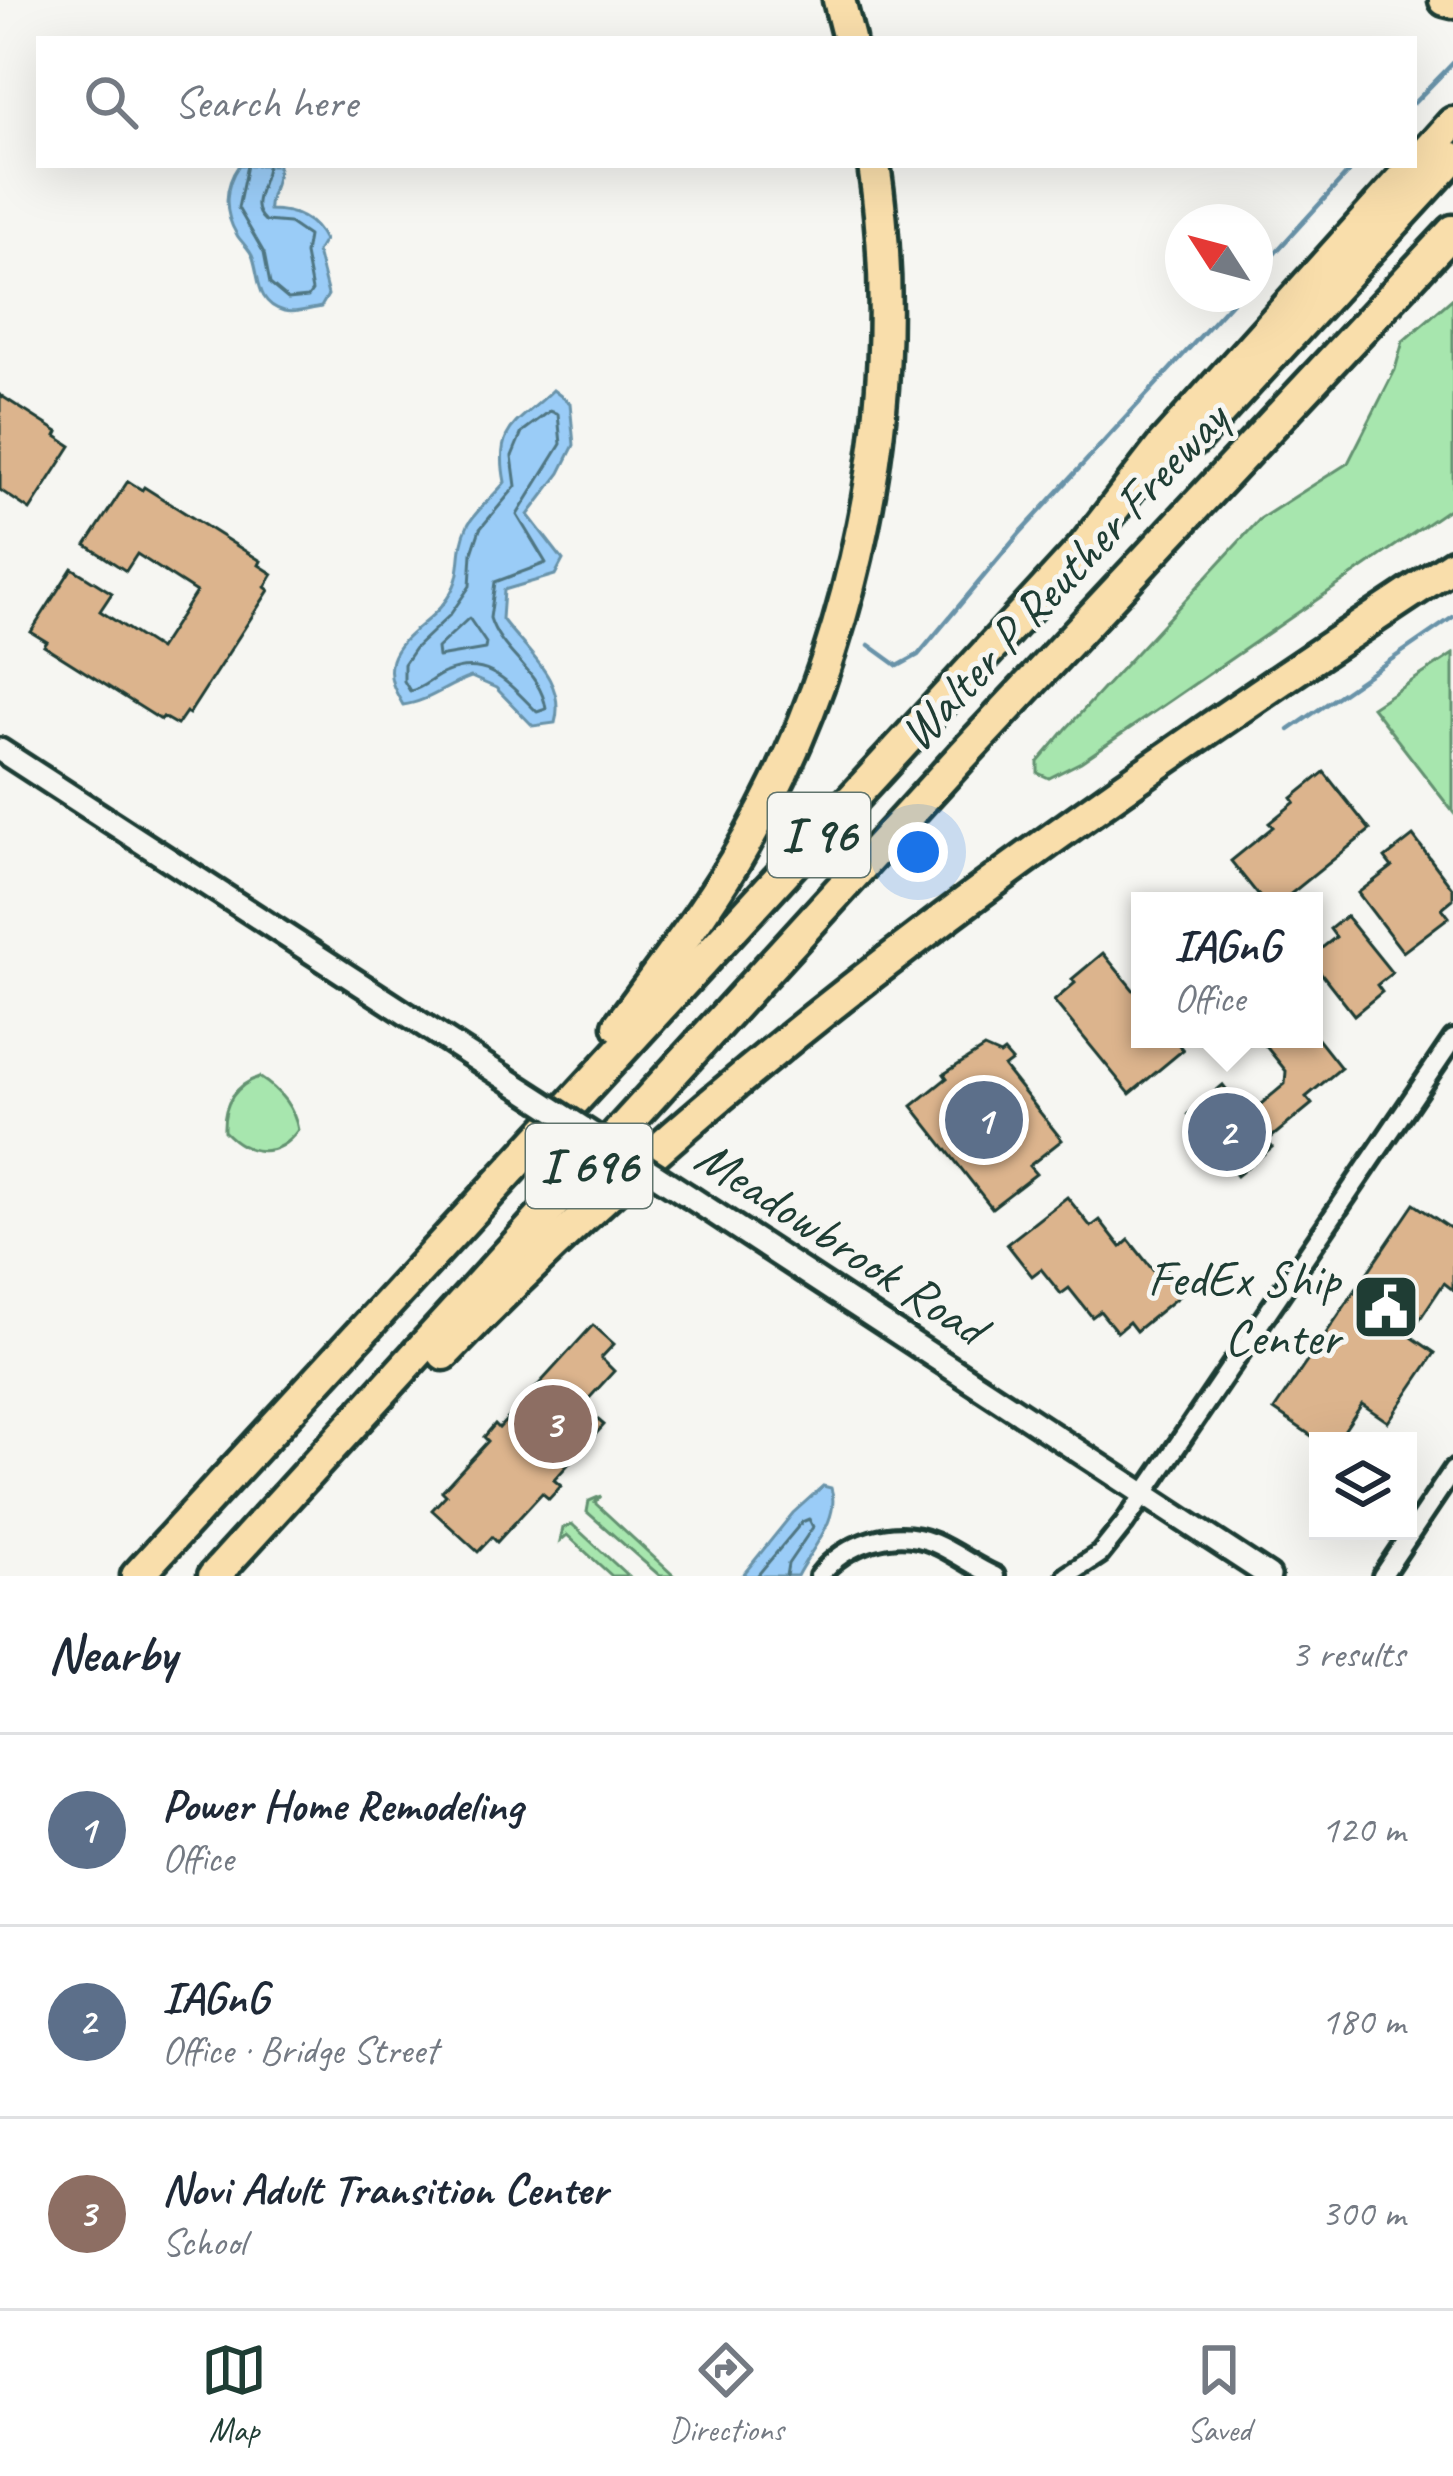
<!DOCTYPE html>
<meta charset="utf-8">
<style>
body{margin:0;font-family:Caveat,sans-serif;background:#f6f6f7;color:#1f2937}
.controls{position:absolute;right:36px;bottom:36px;display:grid;overflow:hidden;border-radius:0px;box-shadow:0 12px 48px #0002}
.controls button{width:108px;height:108px;display:grid;place-items:center;padding:0;border:0;border-bottom:3px solid #e0e1e3;background:#fff;color:#1f2937;font:60px sans-serif}
.compass{position:absolute;left:1165px;top:204px;width:108px;height:108px;border-radius:50%;background:#fff;box-shadow:0 12px 48px #0002;rotate:306deg}
.you{position:absolute;left:918px;top:852px;width:42px;height:42px;margin:-30px;border:9px solid #fff;border-radius:50%;background:#1a73e8;box-shadow:0 0 0 18px #1a73e833}
.badge{display:grid;place-items:center;width:78px;height:78px;border-radius:50%;background:#1f3d34;color:#fff;font-size:39px;font-weight:700}
.pin{position:absolute;translate:-50% -50%;border:6px solid #fff;box-shadow:0 3px 12px #0006}
.popup{position:absolute;left:1131px;top:892px;width:192px;height:156px;box-sizing:border-box;display:grid;place-content:center;border-radius:0px;background:#fff;filter:drop-shadow(0 3px 9px #0005);font-size:39px;white-space:nowrap;color:#747a83}
.popup b{font-size:45px;color:#1f2937}
.popup::after{content:'';position:absolute;left:50%;top:100%;margin-left:-24px;border:24px solid transparent;border-top-color:#fff}
.list{margin:0;padding:0;list-style:none}
h2{display:flex;justify-content:space-between;align-items:center;height:156px;margin:0;padding:0 48px;font-size:51px}
h2 small{font-size:39px;font-weight:400;color:#747a83}
.list li{display:grid;grid-template-columns:78px 1fr auto;gap:36px;align-items:center;box-sizing:border-box;height:192px;padding:0 48px;border-top:3px solid #e0e1e3}
.list b{display:block;font-size:45px;white-space:nowrap}
.list p{margin:0;font-size:39px;white-space:nowrap;color:#747a83}
.list em{font-size:39px;font-style:normal;color:#747a83}
.icon{flex:none;width:66px;height:66px;fill:none;stroke:currentColor;stroke-width:2;stroke-linecap:round;stroke-linejoin:round}
.map{position:relative;flex:none;width:1453px;height:1576px;overflow:hidden}
.search{position:absolute;background:#fff;box-shadow:0 12px 48px #0002;left:36px;right:36px;top:36px;height:132px;display:flex;align-items:center;gap:30px;box-sizing:border-box;padding:0 42px;border-radius:0px;color:#747a83;font-size:45px}
.sheet{height:732px;background:#fff}
nav{display:flex;justify-content:space-around;align-items:center;box-sizing:border-box;height:168px;border-top:3px solid #e0e1e3;background:#fff;font-size:33px;color:#747a83}
nav a{display:grid;justify-items:center;gap:6px}
nav .on{color:#1f3d34}
.map>svg:first-child{display:block}
.green{fill:#a7e6ae;stroke:#639271;stroke-width:3}
.water{fill:#9accf7;stroke:#6993a9;stroke-width:3}
.lines{fill:none;stroke-linecap:round;stroke-linejoin:round}
.shore{stroke:#507682;stroke-width:3}
.stream{stroke:#6993a9;stroke-width:4.5}
.building{fill:#dcb48d;stroke:#1f3d34;stroke-width:3}
.minor-casing{stroke:#1f3d34;stroke-width:26}
.tertiary-casing{stroke:#1f3d34;stroke-width:30}
.motorway-casing{stroke:#1f3d34;stroke-width:39}
.minor{stroke:#f6f6f2;stroke-width:16}
.tertiary{stroke:#f6f6f2;stroke-width:21}
.motorway{stroke:#f9deab;stroke-width:30}
.tertiary-bridge-casing{stroke:#1f3d34;stroke-width:30;stroke-linecap:butt}
.tertiary-bridge{stroke:#f6f6f2;stroke-width:21}
.labels{text-anchor:middle;dominant-baseline:central;stroke-width:10;stroke-linejoin:round;paint-order:stroke}
.shield{fill:#f6f6f2;stroke:#60746d;stroke-width:3}
.shield-label{font-size:48px;font-weight:bold;fill:#1f3d34}
.street-label{font-size:51px;fill:#1f3d34;stroke:#f6f6f2}
.poi-label{font-size:51px;fill:#1f3d34;stroke:#f6f6f2;text-anchor:end}
</style>
<div class="map">
<svg width="1453" height="1576" viewBox="0 0 1453 1576">
<rect width="100%" height="100%" fill="#f6f6f2"/>
<filter id="ink" filterUnits="userSpaceOnUse"><feTurbulence type="fractalNoise" baseFrequency=".00833" numOctaves="2"/><feDisplacementMap in="SourceGraphic" scale="24" xChannelSelector="R" yChannelSelector="G"/><feConvolveMatrix kernelMatrix="1 2 1 2 8 2 1 2 1" color-interpolation-filters="sRGB"/></filter>
<g filter="url(#ink)">
<g class="green">
<polygon points="1453,298 1453,506 1081,762 1049,778 1038,773 1038,762 1066,729 1260,519 1348,463 1395,370 1403,341"/>
<polygon points="1453,654 1453,812 1372,707"/>
<path d="M 259,1077 C 278,1089 294,1107 298,1130 C 276,1160 247,1155 224,1131 C 223,1105 234,1086 259,1077 Z"/>
<polygon points="601,1496 595,1503 674,1576 660,1576 587,1512 589,1501"/>
<polygon points="572,1524 574,1526 628,1576 612,1576 567,1535 560,1541 563,1528"/>
</g>
<g class="water">
<path d="M 239,165 L 278,165 C 279,187 267,195 269,210 C 293,210 313,217 324,240 L 317,252 L 328,295 L 321,307 C 310,309 294,314 284,311 C 256,303 260,279 253,258 C 251,250 241,242 237,235 C 223,212 224,186 239,165 Z"/>
<path d="M 553,390 L 570,403 L 574,445 L 560,473 L 528,515 L 563,560 L 555,575 L 504,590 L 502,619 C 525,651 567,680 555,723 L 533,726 L 496,688 L 471,677 C 447,685 428,702 403,705 C 395,691 387,677 392,660 C 400,636 428,624 443,604 C 468,572 453,558 468,525 C 476,510 494,496 505,482 C 494,425 518,425 553,390 Z"/>
<path d="M 823,1486 L 831,1488 C 841,1519 810,1550 797,1576 L 742,1576 L 793,1513 Z"/>
</g>
<g class="lines">
<g class="shore">
<path d="M 247,165 L 238,208 L 264,253 L 270,284 L 288,299 L 308,297 L 312,291 L 305,254 L 308,236 L 289,223 L 265,221 C 246,204 266,186 267,165"/>
<path d="M 550,411 L 558,414 L 561,444 L 517,515 L 546,563 L 495,582 L 490,618 C 501,654 541,671 546,709 L 537,712 C 509,684 488,655 444,673 C 432,678 423,689 410,691 L 404,681 L 404,664 L 415,648 L 450,615 L 470,586 L 472,553 L 480,529 L 516,486 L 512,456 L 522,432 Z"/>
<polygon points="469,618 486,643 485,649 438,657 437,648"/>
<polyline points="757,1576 802,1522 809,1519 813,1527 788,1564 786,1576"/>
</g>
<g class="stream">
<polyline points="1414,103 1453,63"/>
<polyline points="1255,275 1355,165"/>
<polyline points="869,645 898,666 918,655 1019,534 1239,294"/>
<polyline points="1289,730 1453,617"/>
</g>
</g>
<g class="building">
<polygon points="0,395 58,432 56,436 71,446 30,510 0,490"/>
<polygon points="128,481 142,490 144,487 261,561 259,565 273,574 265,587 269,590 189,714 186,712 177,725 163,717 161,720 44,646 47,642 31,632 72,568 112,593 100,611 159,649 196,592 137,554 126,571 86,545"/>
<polygon points="1324,772 1370,830 1282,901 1263,901 1231,861 1273,827 1269,823 1295,802 1292,798"/>
<polygon points="1413,836 1453,889 1453,899 1442,908 1449,917 1403,952 1358,893 1392,867 1385,858"/>
<polygon points="1346,916 1392,973 1377,985 1382,992 1354,1015 1314,964 1314,954 1336,937 1330,929"/>
<polygon points="1103,953 1140,998 1140,1039 1174,1039 1183,1050 1130,1094 1054,1001 1075,983 1072,979"/>
<polygon points="1260,1039 1318,1039 1341,1068 1306,1097 1312,1104 1267,1141 1272,1147 1237,1176 1224,1160 1220,1163 1195,1132 1200,1129 1188,1114 1223,1085 1240,1107 1255,1109 1285,1084 1286,1071"/>
<polygon points="984,1048 1000,1055 1004,1052 1012,1061 1004,1067 1062,1140 1029,1166 1036,1174 992,1208 912,1106 947,1078 944,1074"/>
<polygon points="1067,1197 1091,1227 1100,1220 1121,1247 1129,1240 1156,1274 1165,1266 1185,1291 1136,1331 1129,1322 1117,1332 1100,1311 1092,1317 1069,1288 1061,1294 1041,1269 1032,1276 1007,1244"/>
<polygon points="1414,1204 1453,1230 1453,1290 1444,1283 1409,1335 1435,1353 1388,1422 1362,1404 1337,1441 1319,1441 1274,1410"/>
<polygon points="593,1325 614,1344 601,1358 614,1371 582,1406 604,1425 554,1480 561,1486 549,1499 542,1493 497,1542 492,1537 478,1552 432,1510 446,1495 442,1491 488,1441 484,1437 495,1424 499,1428"/>
</g>
<g class="lines">
<defs>
<g id="minor">
<path d="M 819,1576 C 845,1543 895,1526 934,1543 C 955,1552 974,1567 995,1576"/>
<polyline points="1067,1576 1100,1554 1124,1524 1453,1039"/>
<polyline points="1382,1576 1453,1470"/>
</g>
<g id="tertiary">
<polyline points="0,750 502,1076"/>
<polyline points="690,1197 1269,1576"/>
</g>
<g id="motorway">
<polyline points="839,0 849,39"/>
<polyline points="1445,0 1453,2"/>
<polyline points="1195,439 1453,158"/>
<path d="M 619,1026 C 659,972 700,919 735,861 C 856,659 909,398 874,165"/>
<path d="M 444,1354 C 741,1044 1096,801 1453,565"/>
<polyline points="137,1576 1083,548 1163,445 1453,123"/>
<polyline points="214,1576 963,755 1453,231"/>
</g>
</defs>
<use href="#minor" class="minor-casing"/>
<use href="#tertiary" class="tertiary-casing"/>
<use href="#motorway" class="motorway-casing"/>
<use href="#minor" class="minor"/>
<use href="#tertiary" class="tertiary"/>
<use href="#motorway" class="motorway"/>
<defs>
<polyline id="tertiary-bridge" points="502,1076 690,1197"/>
</defs>
<use href="#tertiary-bridge" class="tertiary-bridge-casing"/>
<use href="#tertiary-bridge" class="tertiary-bridge"/>
</g>
</g>
<defs>
<symbol id="civic-square" viewBox="-11 -11 22 22"><rect x="-9" y="-9" width="18" height="18" rx="4" fill="#1f3d34" stroke="#f6f6f2"/><path d="M-.6-6.5H3V-4.5H.6V-3L4-1V1h2V6H-6V1h2V-1L-.6-3ZM-1.2 2.5V6h2.4V2.5Z" fill="#fff"/></symbol>
</defs>
<g fill-rule="evenodd">
<use href="#civic-square" x="1348" y="1269" width="76" height="76"/>
</g>
<g class="labels">
<g class="shield">
<rect x="768" y="793" width="102" height="84" rx="9"/>
<rect x="526" y="1124" width="126" height="84" rx="9"/>
</g>
<g class="shield-label">
<text x="819" y="835">I 96</text>
<text x="589" y="1166">I 696</text>
</g>
<g class="street-label">
<text transform="translate(1063 576) rotate(-47)">Walter P Reuther Freeway</text>
<text transform="translate(841 1242) rotate(33)">Meadowbrook Road</text>
</g>
<g class="poi-label">
<text x="1340" y="1278">FedEx Ship<tspan x="1340" dy="59">Center</tspan></text>
</g>
</g>
</svg>
<div class="controls">
<button><svg class="icon" aria-label="layers" viewBox="0 0 24 24"><path d="M12 4l9 5-9 5-9-5zM3 14l9 5 9-5"/></svg></button>
</div>
<svg class="compass" viewBox="-18 -18 36 36"><path d="M0-13l5 13h-10z" fill="#e53935"/><path d="M0 13l5-13h-10z" fill="#747a83"/></svg>
<div class="you"></div>
<div class="pin badge" style="left:984px;top:1120px;background:#5c6f8a">1</div>
<div class="pin badge" style="left:1227px;top:1132px;background:#5c6f8a">2</div>
<div class="popup"><b>IAGnG</b>Office</div>
<div class="pin badge" style="left:553px;top:1424px;background:#8d6e63">3</div>
<div class="search"><svg class="icon" aria-label="search" viewBox="0 0 24 24"><circle cx="10" cy="10" r="6"/><path d="M15 15l6 6"/></svg>Search here</div>
</div>
<section class="sheet">
<h2>Nearby<small>3 results</small></h2>
<ul class="list">
<li><span class="badge" style="background:#5c6f8a">1</span><div><b>Power Home Remodeling</b><p>Office</p></div><em>120 m</em></li>
<li><span class="badge" style="background:#5c6f8a">2</span><div><b>IAGnG</b><p>Office · Bridge Street</p></div><em>180 m</em></li>
<li><span class="badge" style="background:#8d6e63">3</span><div><b>Novi Adult Transition Center</b><p>School</p></div><em>300 m</em></li>
</ul>
</section>
<nav>
<a class="on"><svg class="icon" aria-label="map" viewBox="0 0 24 24"><path d="M3 6l6-2 6 2 6-2v14l-6 2-6-2-6 2zM9 4v14M15 6v14"/></svg>Map</a>
<a><svg class="icon" aria-label="directions" viewBox="0 0 24 24"><path d="M12 3l9 9-9 9-9-9zM9 14v-3h6M13 9l2 2-2 2"/></svg>Directions</a>
<a><svg class="icon" aria-label="saved" viewBox="0 0 24 24"><path d="M7 4h10v16l-5-4-5 4z"/></svg>Saved</a>
</nav>
